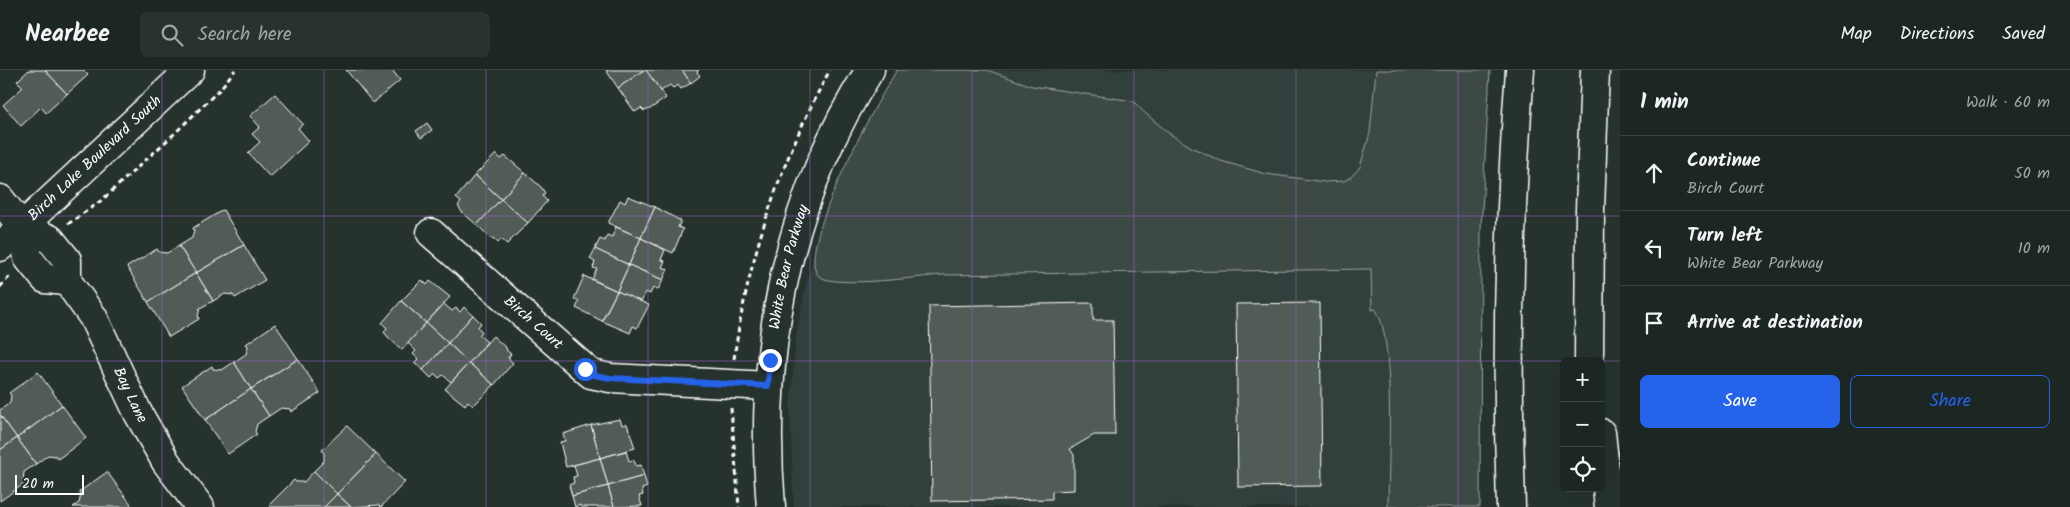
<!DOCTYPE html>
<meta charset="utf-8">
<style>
body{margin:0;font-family:Kalam,sans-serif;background:#29322f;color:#f1f3f6}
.controls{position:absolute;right:15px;bottom:15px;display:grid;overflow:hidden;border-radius:8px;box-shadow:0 5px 20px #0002}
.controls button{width:45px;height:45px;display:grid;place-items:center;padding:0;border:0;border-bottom:1px solid #3a4340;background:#1c2622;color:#f1f3f6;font:25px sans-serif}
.scale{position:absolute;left:15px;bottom:12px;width:69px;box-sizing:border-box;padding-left:5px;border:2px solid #fff;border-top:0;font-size:14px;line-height:18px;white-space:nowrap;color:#fff;-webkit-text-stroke:4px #26332d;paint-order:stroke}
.stop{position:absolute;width:15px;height:15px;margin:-11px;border:4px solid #2563eb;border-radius:50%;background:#fff}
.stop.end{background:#2563eb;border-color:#fff;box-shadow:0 1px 5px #0008}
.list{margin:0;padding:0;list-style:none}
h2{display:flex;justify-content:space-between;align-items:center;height:65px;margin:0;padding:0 20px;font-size:21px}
h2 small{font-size:16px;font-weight:400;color:#a0a5a5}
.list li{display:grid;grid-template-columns:32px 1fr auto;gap:15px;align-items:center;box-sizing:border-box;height:75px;padding:0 20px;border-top:1px solid #3a4340}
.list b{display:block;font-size:19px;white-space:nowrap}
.list p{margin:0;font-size:16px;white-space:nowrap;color:#a0a5a5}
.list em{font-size:16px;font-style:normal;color:#a0a5a5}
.actions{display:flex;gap:10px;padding:15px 20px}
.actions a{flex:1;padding:11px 0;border:1px solid #2563eb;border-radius:8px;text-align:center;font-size:18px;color:#2563eb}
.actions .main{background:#2563eb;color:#fff}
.icon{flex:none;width:28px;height:28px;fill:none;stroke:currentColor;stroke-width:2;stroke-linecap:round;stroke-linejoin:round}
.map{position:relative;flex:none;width:1620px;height:437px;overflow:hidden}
header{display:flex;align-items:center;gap:30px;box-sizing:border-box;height:70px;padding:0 25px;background:#1c2622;border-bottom:1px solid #3a4340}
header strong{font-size:24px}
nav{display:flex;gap:28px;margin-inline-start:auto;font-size:18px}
.search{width:350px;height:45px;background:#29322f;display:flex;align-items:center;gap:12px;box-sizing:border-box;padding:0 18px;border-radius:8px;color:#a0a5a5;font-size:19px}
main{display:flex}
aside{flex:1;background:#1c2622}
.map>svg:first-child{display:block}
.built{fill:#333f3a}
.green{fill:#3e4944;stroke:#9ea4a2}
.building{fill:#515c57;stroke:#fff}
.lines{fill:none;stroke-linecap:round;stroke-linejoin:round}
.minor-casing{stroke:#fff;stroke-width:31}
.highway-casing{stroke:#fff;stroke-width:31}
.path{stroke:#fff;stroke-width:3;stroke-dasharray:5 4;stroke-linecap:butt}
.minor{stroke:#26332d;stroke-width:28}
.highway{stroke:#26332d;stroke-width:28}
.route{stroke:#2563eb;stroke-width:6}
.grid{fill:none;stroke:#9c61cf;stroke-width:1;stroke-opacity:0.55}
.labels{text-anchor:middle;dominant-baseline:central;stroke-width:5;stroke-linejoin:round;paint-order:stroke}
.street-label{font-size:15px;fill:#fff;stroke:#26332d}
</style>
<header>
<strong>Nearbee</strong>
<div class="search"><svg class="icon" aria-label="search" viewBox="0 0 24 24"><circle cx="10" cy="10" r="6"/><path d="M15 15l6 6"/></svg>Search here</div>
<nav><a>Map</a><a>Directions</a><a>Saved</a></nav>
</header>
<main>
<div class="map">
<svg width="1620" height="437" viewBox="0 0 1620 437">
<rect width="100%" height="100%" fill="#26332d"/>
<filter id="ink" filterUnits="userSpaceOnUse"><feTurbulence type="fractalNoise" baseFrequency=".02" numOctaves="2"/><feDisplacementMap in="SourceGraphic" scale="10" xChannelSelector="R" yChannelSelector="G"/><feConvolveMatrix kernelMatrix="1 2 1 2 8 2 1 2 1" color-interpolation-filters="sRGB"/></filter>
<g filter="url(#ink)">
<polygon class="built" points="897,0 1458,0 1424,437 794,437 790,341 796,266 806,215 826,143 843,101 862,59"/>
<path class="green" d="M 897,0 L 987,0 L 1032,16 L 1133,31 L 1146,44 L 1170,64 L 1193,78 L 1221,91 L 1266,104 L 1325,112 L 1344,111 L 1351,107 L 1360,97 L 1370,63 L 1376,0 L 1490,0 L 1481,159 L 1480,437 L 1388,437 C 1388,399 1396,264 1375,239 L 1372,240 L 1371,199 L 941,205 C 918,207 838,218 820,207 C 790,186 880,26 897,0 Z"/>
<g class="building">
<polygon points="29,0 45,0 67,24 46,43 41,37 21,56 3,35 23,17 17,11"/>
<polygon points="45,0 83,0 88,5 67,24"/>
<polygon points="346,0 392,0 400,10 373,33"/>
<polygon points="606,0 644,0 618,18"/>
<polygon points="644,0 646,0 666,28 650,39 644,41 641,38 635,42 618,18"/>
<polygon points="646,0 682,0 691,13 681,19 678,15 673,18 670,15 661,21"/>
<polygon points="682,0 699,0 697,2 700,6 691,13"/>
<polygon points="275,24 303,54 298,58 309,71 270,107 248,83 260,72 252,64 260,57 250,46"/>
<polygon points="427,53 432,60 421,68 416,61"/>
<polygon points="496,84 501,89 505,86 525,103 501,129 475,105"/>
<polygon points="525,103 541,117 545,123 542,126 547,131 528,153 501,129"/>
<polygon points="475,105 501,129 477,155 462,142 458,136 461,132 456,128"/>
<polygon points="628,126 655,137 641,168 608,153 620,130 625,133"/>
<polygon points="501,129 528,153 507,174 501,169 498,173 493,168 492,169 477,155"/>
<polygon points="655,137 681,151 678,157 683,159 673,183 641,168"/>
<polygon points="223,140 244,175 196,203 179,176 192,168 194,160 193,158"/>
<polygon points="616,157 641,168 629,195 595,179 600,169 605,171 607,165 612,167"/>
<polygon points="641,168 665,180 661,190 665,191 662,197 668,199 663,210 629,195"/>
<polygon points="244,175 265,210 235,228 233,225 225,224 213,231 196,203"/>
<polygon points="179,176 196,203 148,232 127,197 157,179 159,182 167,183"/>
<polygon points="595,179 629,195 617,221 592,209 597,199 593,198 595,192 590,189"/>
<polygon points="629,195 663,210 658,220 653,218 650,224 646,222 641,232 617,221"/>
<polygon points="196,203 213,231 200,238 198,246 199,249 169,267 148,232"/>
<polygon points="584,206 617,221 602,251 576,238 579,232 574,229"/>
<polygon points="422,210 427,215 430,211 450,227 426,253 401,231"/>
<polygon points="617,221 649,235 637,258 633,256 630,263 602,251"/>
<polygon points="401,231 426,253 402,280 388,267 384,262 387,258 382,253"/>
<polygon points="1093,233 1093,250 1113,250 1115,365 1094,365 1070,379 1074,385 1074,420 1052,421 1052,429 932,431 929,236"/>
<polygon points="1320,233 1322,416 1238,417 1236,234"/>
<polygon points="444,234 452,241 456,238 460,242 464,237 473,245 448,273 426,253"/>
<polygon points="473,245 481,253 478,257 482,262 479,265 487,272 469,293 448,273"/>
<polygon points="426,253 448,273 423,300 414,293 418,289 413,284 416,281 408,273"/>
<polygon points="275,254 298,289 251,319 234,292 246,284 248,276 246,274"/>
<polygon points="493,266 507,279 506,280 511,284 508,288 513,293 494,315 469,293"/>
<polygon points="448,273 469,293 451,312 443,305 439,308 435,304 431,308 423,300"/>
<polygon points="298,289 320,323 291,342 290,339 281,338 269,346 251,319"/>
<polygon points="234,292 251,319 205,350 182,316 212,296 213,299 222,300"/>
<polygon points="469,293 494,315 473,336 468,331 465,335 445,319"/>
<polygon points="38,302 62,335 17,368 0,345 0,340 10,333 11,325 9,323"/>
<polygon points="251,319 269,346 257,354 255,362 257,364 228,384 205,350"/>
<polygon points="62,335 86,368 58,389 56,386 48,385 36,394 17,368"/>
<polygon points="0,345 17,368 0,380"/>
<polygon points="620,349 622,355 627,354 635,378 600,388 591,355"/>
<polygon points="591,355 600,388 566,397 560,372 565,371 563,364"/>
<polygon points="347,356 376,384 337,424 314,401 324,391 324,383 322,380"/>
<polygon points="17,368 36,394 24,402 23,411 25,413 0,431 0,380"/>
<polygon points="626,381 629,391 634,390 636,396 641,395 644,406 608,416 600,388"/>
<polygon points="376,384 405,412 381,437 379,435 351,437 337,424"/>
<polygon points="600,388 608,416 572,426 569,415 574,413 573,407 577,406 574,395"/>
<polygon points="314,401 337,424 324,437 271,437 269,435 294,410 296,412 304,412"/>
<polygon points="107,402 131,434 128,437 73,437 79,433 81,425 79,422"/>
<polygon points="644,406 647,417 642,419 643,425 639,426 642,436 614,437 608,416"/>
<polygon points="608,416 614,437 581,437 580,435 575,437 572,426"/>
<polygon points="337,424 351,437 324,437"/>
</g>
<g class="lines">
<defs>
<g id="minor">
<path id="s1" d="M 0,129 L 22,157 L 50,169 L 67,190 L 67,211 L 93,247 L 138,343 L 166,392 L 200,437"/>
<polyline points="22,157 28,188 45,209 67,211"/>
<path id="s2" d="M 431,163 L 591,304 L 610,308 L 769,316"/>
<path id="s3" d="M 0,177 L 190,0"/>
<path id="s4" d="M 771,437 C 758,281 785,133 870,0"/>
</g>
<g id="highway">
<polyline points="1589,291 1590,140 1595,0"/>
<polyline points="1601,363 1609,437"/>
<path d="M 1511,437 C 1506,291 1509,145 1520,0"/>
</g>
</defs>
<use href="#minor" class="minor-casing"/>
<use href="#highway" class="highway-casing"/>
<g class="path">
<polyline points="68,154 102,130 174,64 220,19 235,0"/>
<polyline points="0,217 10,206"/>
<path d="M 734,289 C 748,188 781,89 830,0"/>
<polyline points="731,338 739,437"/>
</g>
<use href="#minor" class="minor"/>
<use href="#highway" class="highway"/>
</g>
</g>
<g class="lines" filter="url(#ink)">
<polyline class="route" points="585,299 594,305 610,308 768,316 770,290"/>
</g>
<path class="grid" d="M 162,0 L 162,437M 324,0 L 324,437M 486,0 L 486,437M 648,0 L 648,437M 810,0 L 810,437M 972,0 L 972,437M 1134,0 L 1134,437M 1296,0 L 1296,437M 1458,0 L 1458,437M 0,146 L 1620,146M 0,291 L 1564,291M 1601,291 L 1620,291"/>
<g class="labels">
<g class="street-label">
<text stroke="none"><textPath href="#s3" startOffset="130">Birch Lake Boulevard South</textPath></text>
<text stroke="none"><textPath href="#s4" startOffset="242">White Bear Parkway</textPath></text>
<text stroke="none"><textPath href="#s2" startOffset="136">Birch Court</textPath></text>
<text stroke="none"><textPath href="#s1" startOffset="245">Bay Lane</textPath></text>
</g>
</g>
</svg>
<div class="controls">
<button>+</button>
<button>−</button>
<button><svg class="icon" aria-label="locate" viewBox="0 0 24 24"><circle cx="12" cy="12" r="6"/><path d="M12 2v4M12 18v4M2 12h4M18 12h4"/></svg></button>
</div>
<div class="scale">20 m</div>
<div class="stop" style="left:585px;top:299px"></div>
<div class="stop end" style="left:770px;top:290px"></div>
</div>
<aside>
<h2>1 min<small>Walk · 60 m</small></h2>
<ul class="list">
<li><svg class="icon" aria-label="ahead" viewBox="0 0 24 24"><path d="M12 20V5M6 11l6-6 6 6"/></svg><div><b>Continue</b><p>Birch Court</p></div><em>50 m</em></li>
<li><svg class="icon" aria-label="left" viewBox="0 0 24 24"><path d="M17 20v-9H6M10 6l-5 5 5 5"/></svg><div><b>Turn left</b><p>White Bear Parkway</p></div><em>10 m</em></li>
<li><svg class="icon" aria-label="arrive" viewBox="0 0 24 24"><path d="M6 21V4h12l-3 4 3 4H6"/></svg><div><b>Arrive at destination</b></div></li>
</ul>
<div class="actions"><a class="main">Save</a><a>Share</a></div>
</aside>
</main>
